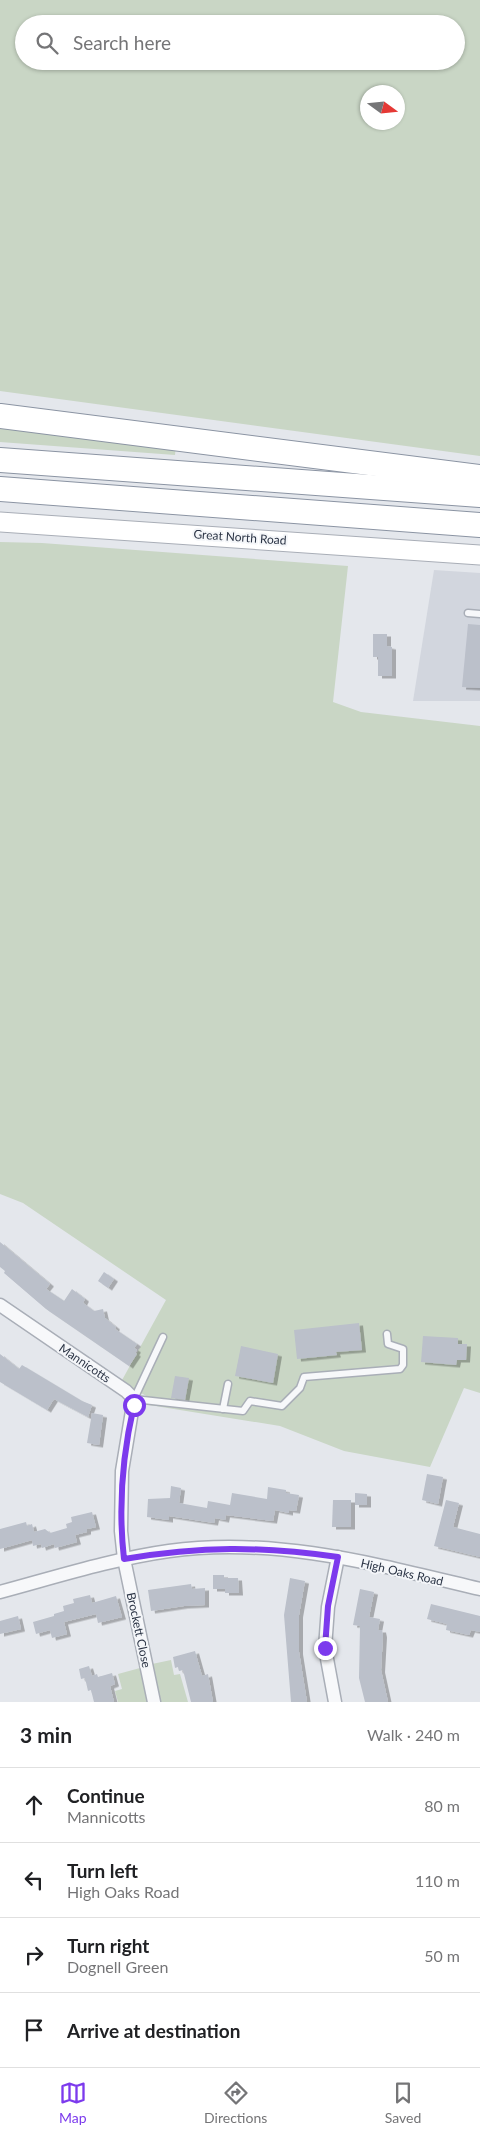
<!DOCTYPE html>
<meta charset="utf-8">
<style>
body{margin:0;font-family:Lato,sans-serif;background:#f2f2f2;color:#202124}
.compass{position:absolute;left:360px;top:85px;width:45px;height:45px;border-radius:50%;background:#fff;box-shadow:0 1px 4px #0004;rotate:105deg}
.stop{position:absolute;width:15px;height:15px;margin:-11px;border:4px solid #7c3aed;border-radius:50%;background:#fff}
.stop.end{background:#7c3aed;border-color:#fff;box-shadow:0 1px 5px #0008}
.list{margin:0;padding:0;list-style:none}
h2{display:flex;justify-content:space-between;align-items:center;height:65px;margin:0;padding:0 20px;font-size:21px}
h2 small{font-size:16px;font-weight:400;color:#757577}
.list li{display:grid;grid-template-columns:32px 1fr auto;gap:15px;align-items:center;box-sizing:border-box;height:75px;padding:0 20px;border-top:1px solid #e0e0e0}
.list b{display:block;font-size:19px;white-space:nowrap}
.list p{margin:0;font-size:16px;white-space:nowrap;color:#757577}
.list em{font-size:16px;font-style:normal;color:#757577}
.icon{flex:none;width:28px;height:28px;fill:none;stroke:currentColor;stroke-width:2;stroke-linecap:round;stroke-linejoin:round}
.map{position:relative;flex:none;width:480px;height:1702px;overflow:hidden}
.search{position:absolute;background:#fff;box-shadow:0 1px 4px #0004;left:15px;right:15px;top:15px;height:55px;display:flex;align-items:center;gap:12px;box-sizing:border-box;padding:0 18px;border-radius:28px;color:#757577;font-size:19px}
.sheet{height:365px;background:#fff}
nav{display:flex;justify-content:space-around;align-items:center;box-sizing:border-box;height:70px;border-top:1px solid #e0e0e0;background:#fff;font-size:14px;color:#757577}
nav a{display:grid;justify-items:center;gap:2px}
nav .on{color:#7c3aed}
.map>svg:first-child{display:block}
.built{fill:#d2d6de}
.green{fill:#c9d6c5;fill-rule:evenodd}
.building{fill:#bbc0ca;filter:url(#shadow)}
.lines{fill:none;stroke-linecap:round;stroke-linejoin:round}
.service-casing{stroke:#a9aeb7;stroke-width:9}
.minor-casing{stroke:#a9aeb7;stroke-width:15}
.secondary-casing{stroke:#a9aeb7;stroke-width:21}
.motorway-casing{stroke:#8b94a3;stroke-width:26}
.service{stroke:#f7f8fa;stroke-width:6}
.minor{stroke:#f7f8fa;stroke-width:12}
.secondary{stroke:#fff;stroke-width:19}
.motorway{stroke:#fff;stroke-width:24}
.route{stroke:#7c3aed;stroke-width:6}
.labels{text-anchor:middle;dominant-baseline:central;stroke-width:4;stroke-linejoin:round;paint-order:stroke}
.street-label{font-size:12px;fill:#2b3445;stroke:#f4f6f9}
</style>
<div class="map">
<svg width="480" height="1702" viewBox="0 0 480 1702">
<defs>
<filter id="shadow"><feDropShadow dx="4" dy="2.5" stdDeviation="0" flood-color="#0004"/></filter>
</defs>
<rect width="100%" height="100%" fill="#e4e7ec"/>
<polygon class="built" points="434,570 480,573 480,701 413,701"/>
<g class="green">
<path d="M 0,0 L 480,0 L 480,456 L 0,391 ZM 24,24 L 456,24 L 456,61 L 24,61 ZM 368,92 L 398,92 L 398,122 L 368,122 Z"/>
<polygon points="0,424 176,445 175,455 0,442"/>
<polygon points="0,542 42,543 348,566 333,702 361,712 480,726 480,1393 464,1388 430,1467 344,1451 280,1426 149,1405 150,1398 121,1382 166,1300 23,1203 0,1194"/>
<polygon points="171,1660 174,1675 180,1674 188,1702 160,1702 152,1664"/>
<polygon points="140,1668 143,1672 150,1702 118,1702 115,1691 122,1689 118,1674"/>
</g>
<g class="building">
<polygon points="468,624 480,625 480,688 462,687"/>
<polygon points="373,634 387,634 387,646 392,647 392,676 378,676 378,657 373,657"/>
<polygon points="0,1242 50,1284 46,1289 64,1301 72,1289 85,1299 83,1303 94,1311 103,1309 105,1318 116,1327 115,1329 137,1344 134,1348 137,1350 135,1353 137,1354 129,1366 46,1309 4,1273 5,1271 0,1267"/>
<polygon points="104,1272 114,1279 108,1288 98,1281"/>
<polygon points="359,1323 362,1350 336,1352 337,1355 297,1359 294,1330"/>
<polygon points="423,1336 458,1338 458,1344 467,1344 466,1360 457,1360 456,1365 421,1362"/>
<polygon points="241,1346 278,1354 273,1383 235,1376"/>
<polygon points="0,1354 19,1369 22,1365 82,1401 92,1405 88,1417 54,1399 47,1410 0,1382"/>
<polygon points="175,1376 189,1378 185,1400 171,1398"/>
<polygon points="92,1413 103,1415 99,1445 87,1443"/>
<polygon points="427,1474 443,1477 438,1504 422,1500"/>
<polygon points="171,1486 181,1488 179,1503 207,1508 208,1501 230,1505 232,1493 267,1499 268,1487 286,1490 286,1493 299,1495 296,1511 289,1510 289,1513 275,1510 273,1521 226,1515 225,1520 215,1518 214,1523 169,1516 169,1520 147,1517 148,1499 170,1498"/>
<polygon points="355,1493 367,1494 367,1505 355,1505"/>
<polygon points="333,1500 351,1500 351,1527 332,1527"/>
<polygon points="446,1500 459,1503 453,1527 480,1534 480,1557 434,1546"/>
<polygon points="92,1512 96,1527 87,1529 87,1532 75,1535 77,1542 55,1548 54,1544 42,1548 41,1544 33,1546 32,1540 0,1549 0,1529 26,1522 27,1526 32,1524 34,1532 45,1529 50,1533 67,1528 66,1524 72,1522 71,1517"/>
<polygon points="213,1575 224,1575 224,1578 238,1578 239,1593 225,1593 225,1589 213,1589"/>
<polygon points="290,1578 305,1581 299,1615 299,1652 307,1702 291,1702 284,1615"/>
<polygon points="191,1584 192,1589 205,1588 205,1605 184,1606 151,1611 148,1590"/>
<polygon points="360,1589 374,1592 369,1617 380,1619 378,1630 382,1630 383,1635 381,1670 388,1702 365,1702 359,1678 360,1626 353,1625"/>
<polygon points="90,1595 92,1603 116,1596 122,1617 98,1623 96,1614 64,1622 67,1634 52,1638 50,1630 36,1634 33,1622 54,1616 54,1614 64,1611 63,1606 74,1603 73,1599"/>
<polygon points="431,1604 480,1616 480,1632 471,1630 469,1635 446,1630 447,1624 427,1619"/>
<polygon points="18,1616 21,1629 0,1634 0,1621"/>
<polygon points="195,1651 202,1676 208,1674 213,1702 191,1702 183,1670 179,1671 178,1667 175,1668 173,1657"/>
<polygon points="89,1666 92,1676 97,1674 98,1677 112,1673 115,1684 110,1686 114,1702 94,1702 91,1690 88,1691 85,1678 81,1679 79,1669"/>
</g>
<g class="lines">
<defs>
<g id="service">
<polyline points="468,613 480,614"/>
<polyline points="163,1337 134,1399 243,1411 250,1401 282,1406 300,1388 304,1377 400,1369 403,1365 403,1349 388,1344 387,1334"/>
<polyline points="223,1409 228,1384"/>
</g>
<g id="minor">
<polyline points="0,1305 126,1391 134,1399 122,1471 121,1531 124,1559 154,1702"/>
<path d="M 0,1592 C 56,1577 112,1559 169,1551 C 275,1536 379,1565 480,1589"/>
<polyline points="335,1702 325,1648 328,1607 338,1557"/>
</g>
<polyline id="secondary" points="0,522 480,555"/>
<g id="motorway">
<polyline points="0,416 480,477"/>
<polyline points="0,460 480,495"/>
<polyline points="0,489 480,525"/>
</g>
</defs>
<use href="#service" class="service-casing"/>
<use href="#minor" class="minor-casing"/>
<use href="#secondary" class="secondary-casing"/>
<use href="#motorway" class="motorway-casing"/>
<use href="#service" class="service"/>
<use href="#minor" class="minor"/>
<use href="#secondary" class="secondary"/>
<use href="#motorway" class="motorway"/>
</g>
<g class="lines">
<path class="route" d="M 134,1405 C 122,1457 118,1506 124,1559 C 201,1546 260,1546 338,1557 L 328,1606 L 325,1648"/>
</g>
<g class="labels">
<g class="street-label">
<text transform="translate(240 537) rotate(4)">Great North Road</text>
<text transform="translate(85 1363) rotate(34)">Mannicotts</text>
<text transform="translate(402 1572) rotate(13)">High Oaks Road</text>
<text transform="translate(139 1630) rotate(78)">Brockett Close</text>
</g>
</g>
</svg>
<svg class="compass" viewBox="-18 -18 36 36"><path d="M0-13l5 13h-10z" fill="#e53935"/><path d="M0 13l5-13h-10z" fill="#757577"/></svg>
<div class="stop" style="left:134px;top:1405px"></div>
<div class="stop end" style="left:325px;top:1648px"></div>
<div class="search"><svg class="icon" aria-label="search" viewBox="0 0 24 24"><circle cx="10" cy="10" r="6"/><path d="M15 15l6 6"/></svg>Search here</div>
</div>
<section class="sheet">
<h2>3 min<small>Walk · 240 m</small></h2>
<ul class="list">
<li><svg class="icon" aria-label="ahead" viewBox="0 0 24 24"><path d="M12 20V5M6 11l6-6 6 6"/></svg><div><b>Continue</b><p>Mannicotts</p></div><em>80 m</em></li>
<li><svg class="icon" aria-label="left" viewBox="0 0 24 24"><path d="M17 20v-9H6M10 6l-5 5 5 5"/></svg><div><b>Turn left</b><p>High Oaks Road</p></div><em>110 m</em></li>
<li><svg class="icon" aria-label="right" viewBox="0 0 24 24"><path d="M7 20v-9h11M14 6l5 5-5 5"/></svg><div><b>Turn right</b><p>Dognell Green</p></div><em>50 m</em></li>
<li><svg class="icon" aria-label="arrive" viewBox="0 0 24 24"><path d="M6 21V4h12l-3 4 3 4H6"/></svg><div><b>Arrive at destination</b></div></li>
</ul>
</section>
<nav>
<a class="on"><svg class="icon" aria-label="map" viewBox="0 0 24 24"><path d="M3 6l6-2 6 2 6-2v14l-6 2-6-2-6 2zM9 4v14M15 6v14"/></svg>Map</a>
<a><svg class="icon" aria-label="directions" viewBox="0 0 24 24"><path d="M12 3l9 9-9 9-9-9zM9 14v-3h6M13 9l2 2-2 2"/></svg>Directions</a>
<a><svg class="icon" aria-label="saved" viewBox="0 0 24 24"><path d="M7 4h10v16l-5-4-5 4z"/></svg>Saved</a>
</nav>
